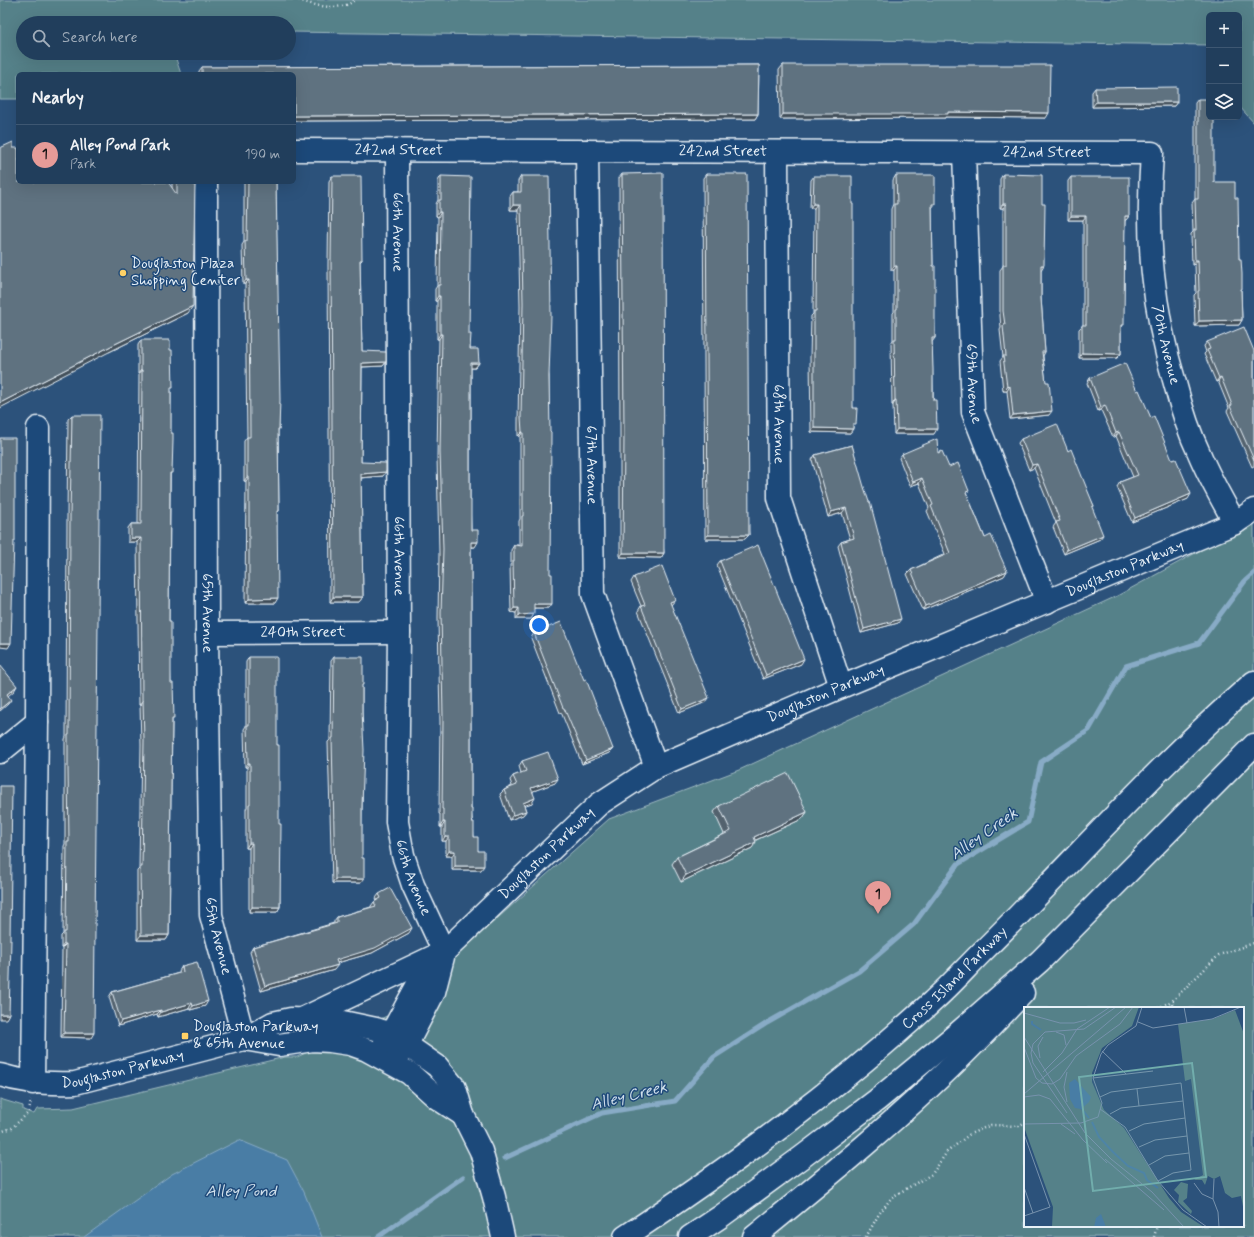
<!DOCTYPE html>
<meta charset="utf-8">
<style>
body{margin:0;font-family:Mynerve,sans-serif;background:#294562;color:#f1f3f6}
.controls{position:absolute;right:12px;top:12px;display:grid;overflow:hidden;border-radius:6px;box-shadow:0 4px 16px #0002}
.controls button{width:36px;height:36px;display:grid;place-items:center;padding:0;border:0;border-bottom:1px solid #3e5772;background:#213e5c;color:#f1f3f6;font:20px sans-serif}
.you{position:absolute;left:539px;top:625px;width:14px;height:14px;margin:-10px;border:3px solid #fff;border-radius:50%;background:#1a73e8;box-shadow:0 0 0 6px #1a73e833}
.badge{display:grid;place-items:center;width:26px;height:26px;border-radius:50%;background:#e69b98;color:#111;font-size:13px;font-weight:700}
.pin{position:absolute;translate:-50% -33px;filter:drop-shadow(0 1px 2px #0008)}
.pin::after{content:'';position:absolute;top:21px;width:14px;height:12px;background:inherit;clip-path:polygon(0 0,100% 0,50% 100%)}
.list{margin:0;padding:0;list-style:none}
h2{display:flex;justify-content:space-between;align-items:center;height:52px;margin:0;padding:0 16px;font-size:17px}
h2 small{font-size:13px;font-weight:400;color:#a2aebb}
.list li{display:grid;grid-template-columns:26px 1fr auto;gap:12px;align-items:center;box-sizing:border-box;height:60px;padding:0 16px;border-top:1px solid #3e5772}
.list b{display:block;font-size:15px;white-space:nowrap}
.list p{margin:0;font-size:13px;white-space:nowrap;color:#a2aebb}
.list em{font-size:13px;font-style:normal;color:#a2aebb}
.icon{flex:none;width:22px;height:22px;fill:none;stroke:currentColor;stroke-width:2;stroke-linecap:round;stroke-linejoin:round}
.map{position:relative;flex:none;width:1254px;height:1237px;overflow:hidden}
.search{position:absolute;background:#213e5c;box-shadow:0 4px 16px #0002;left:16px;top:16px;width:280px;height:44px;display:flex;align-items:center;gap:10px;box-sizing:border-box;padding:0 14px;border-radius:22px;color:#a2aebb;font-size:15px}
.panel{position:absolute;background:#213e5c;box-shadow:0 4px 16px #0002;left:16px;top:72px;width:280px;height:112px;border-radius:6px}
.map>svg:first-child{display:block}
.green{fill:#558189;stroke:#9eb9c0;fill-rule:evenodd}
.water{fill:#487da5;stroke:#88abc6}
.lines{fill:none;stroke-linecap:round;stroke-linejoin:round}
.stream{stroke:#88abc6;stroke-width:5}
.minor-casing{stroke:#e8f1f8;stroke-width:25}
.major-casing{stroke:#e8f1f8;stroke-width:25}
.highway-casing{stroke:#e8f1f8;stroke-width:25}
.path{stroke:#e8f1f8;stroke-width:2.5;stroke-dasharray:1 3;stroke-linecap:butt}
.minor{stroke:#1f4a7a;stroke-width:22}
.major{stroke:#1f4a7a;stroke-width:22}
.highway{stroke:#1f4a7a;stroke-width:22}
.wall{fill:#52626e;stroke:#e8f1f8}
.shaded-wall{fill:#42505a;stroke:#e8f1f8}
.building{fill:#5f7280;stroke:#e8f1f8}
.poi-dot{fill:#ffd166;stroke:#1f4a7a;stroke-width:1.5}
.labels{text-anchor:middle;dominant-baseline:central;stroke-width:3;stroke-linejoin:round;paint-order:stroke}
.street-label{font-size:15px;fill:#e8f1f8;stroke:#1f4a7a}
.poi-label{font-size:15px;fill:#e8f1f8;stroke:#1f4a7a;text-anchor:start}
.water-label{font-size:16px;font-style:italic;fill:#d0e0ec;stroke:#1f4a7a}
.inset-river{fill:none;stroke:#487da5;stroke-width:2}
.inset-road{fill:none;stroke:#7792ad;stroke-width:1}
.view{fill:#71adac;fill-opacity:0.15;stroke:#71adac;stroke-width:2}
.inset-edge{fill:none;stroke:#e8f1f8;stroke-width:2}
</style>
<div class="map">
<svg width="1254" height="1237" viewBox="0 0 1254 1237">
<rect width="100%" height="100%" fill="#2c527b"/>
<filter id="ink" filterUnits="userSpaceOnUse"><feTurbulence type="fractalNoise" baseFrequency=".025" numOctaves="2"/><feDisplacementMap in="SourceGraphic" scale="8" xChannelSelector="R" yChannelSelector="G"/><feConvolveMatrix kernelMatrix="1 2 1 2 8 2 1 2 1" color-interpolation-filters="sRGB"/></filter>
<g filter="url(#ink)">
<g class="green">
<polygon points="0,0 1254,0 1254,123 1239,106 1239,15 1209,15 1209,45 289,32 289,23 23,23 23,53 174,53 181,74 18,74 18,99 0,99"/>
<path d="M 1254,521 L 1254,1237 L 0,1237 L 0,1099 L 23,1106 L 23,1110 L 34,1114 L 37,1109 L 73,1108 L 285,1057 L 297,1057 L 389,1015 L 609,819 L 739,770 L 1117,596 ZM 1025,1008 L 1243,1008 L 1243,1226 L 1025,1226 Z"/>
</g>
<polygon class="water" points="239,1140 287,1160 304,1192 322,1237 84,1237 172,1174"/>
<g class="lines">
<g class="stream">
<polyline points="505,1158 602,1113 675,1101 714,1057 767,1023 859,971 914,924 958,864 1028,822 1041,762 1089,730 1126,666 1199,643 1245,581 1254,573"/>
<polyline points="378,1237 463,1177"/>
</g>
<defs>
<g id="minor">
<path id="s1" d="M 294,150 L 1152,153 C 1146,236 1152,308 1176,387 C 1182,410 1189,432 1199,453 C 1209,477 1222,500 1235,523"/>
<path id="s2" d="M 397,150 L 399,632 L 397,822 L 403,855 L 413,885 L 444,952"/>
<path id="s3" d="M 587,151 L 593,594 L 656,767"/>
<path id="s4" d="M 777,152 L 779,498 L 841,687"/>
<path id="s5" d="M 964,152 L 973,412 L 1047,602"/>
<path id="s6" d="M 206,182 L 207,633 L 211,915 L 244,1039"/>
<path id="s7" d="M 207,633 L 399,632"/>
<polyline points="0,752 37,722"/>
<polyline points="33,1083 37,722 38,428"/>
</g>
<g id="major">
<polyline points="304,1018 439,954"/>
<polyline points="244,1039 279,1045 313,1040 330,1041 350,1044 367,1050 409,1073 437,1098 463,1115"/>
<path id="s8" d="M 378,1055 L 391,1034 L 417,986 L 444,952 L 599,804 L 656,767 L 841,687 L 1235,523 L 1254,510"/>
<polyline points="398,1056 407,1044 434,992 443,957"/>
<path id="s9" d="M 0,1075 C 25,1083 49,1084 75,1083 L 244,1039 L 273,1023 L 291,1019 L 338,1021 L 376,1029 L 391,1034 L 437,1066 L 455,1088 L 463,1115 L 481,1151 L 494,1197 L 503,1237"/>
</g>
<g id="highway">
<path id="s10" d="M 625,1237 C 733,1165 838,1089 933,1001 C 950,986 965,969 981,953 C 1072,863 1157,766 1254,682"/>
<polyline points="690,1237 720,1217 802,1157 877,1100 958,1033 1040,961 1254,745"/>
<path d="M 754,1237 C 829,1176 904,1115 972,1046 C 989,1029 1006,1011 1023,993"/>
</g>
</defs>
<use href="#minor" class="minor-casing"/>
<use href="#major" class="major-casing"/>
<use href="#highway" class="highway-casing"/>
<g class="path">
<path d="M 299,0 C 315,6 341,12 355,0"/>
<polyline points="1158,1008 1172,1001"/>
<polyline points="1172,1008 1172,1001 1219,955 1254,943"/>
<polyline points="0,1132 12,1128 29,1112 31,1100"/>
<polyline points="866,1237 879,1214 892,1197 932,1174 947,1152 970,1134 991,1125 1019,1126 1025,1122"/>
<polyline points="1154,1237 1157,1226"/>
</g>
<use href="#minor" class="minor"/>
<use href="#major" class="major"/>
<use href="#highway" class="highway"/>
</g>
<g class="wall">
<polygon points="759,65 758,114 755,119 294,121 294,74 199,74 199,71 202,67"/>
<polygon points="783,65 1046,118 945,117 945,118 780,119 779,70"/>
<polygon points="1095,88 1177,102 1174,106 1092,107 1092,92"/>
<polygon points="1198,99 1214,182 1235,198 1241,291 1242,320 1239,325 1195,326 1194,295 1196,293 1195,264 1192,265 1191,234 1193,232 1192,203 1195,199 1195,103"/>
<polygon points="13,148 172,188 172,182 195,182 188,313 109,352"/>
<polygon points="622,174 664,553 661,558 620,557 620,438 619,178"/>
<polygon points="706,174 749,535 745,539 705,539 703,178"/>
<polygon points="1003,174 1041,270 1041,298 1045,352 1043,356 1049,415 1010,419 1007,391 1003,391 1000,361 1003,357 1000,330 1001,328 1000,316 1000,270 1003,266 1003,208 1000,208 1000,179"/>
<polygon points="896,175 935,204 932,208 933,266 935,338 932,342 934,434 894,434 893,405 892,405 891,343 893,340 893,313 894,312 894,270 891,270 891,209 893,204 893,180"/>
<polygon points="332,176 362,260 360,262 362,351 386,362 383,366 362,367 361,462 383,476 361,478 363,597 359,602 330,602 328,265 329,181"/>
<polygon points="441,176 469,334 470,349 479,363 475,368 471,368 471,419 470,420 470,500 471,530 475,547 471,547 471,809 474,837 478,851 481,870 452,870 452,856 446,856 446,841 442,841 442,827 440,827 440,814 439,814 440,722 438,618 439,554 437,456 439,339 437,339 437,301 435,301 435,289 437,286 438,217 436,216 436,204 438,200 438,181"/>
<polygon points="521,176 549,376 549,608 534,608 531,619 516,619 516,613 511,612 510,565 511,563 511,550 514,545 519,545 519,521 520,519 520,436 518,436 518,422 520,307 518,210 510,210 510,196 513,192 518,192 518,181"/>
<polygon points="814,176 853,408 853,428 850,433 811,432 810,358 811,316 813,314 814,208 810,208 811,180"/>
<polygon points="1071,177 1129,216 1126,220 1125,220 1121,329 1121,354 1117,358 1079,358 1079,329 1083,325 1083,220 1068,220 1068,181"/>
<polygon points="244,182 276,182 279,429 278,431 279,511 277,513 275,603 245,603 246,481 244,481 244,441 247,437 245,284 243,284 242,245 244,242"/>
<polygon points="141,340 171,391 169,621 172,722 169,935 166,940 137,940 137,871 139,869 141,745 140,705 139,705 137,542 128,542 128,528 131,524 138,524 139,374 138,374 138,345"/>
<polygon points="1207,342 1254,351 1254,466 1252,467 1227,411 1229,408 1218,381 1216,382 1204,354 1206,352 1204,346"/>
<polygon points="1090,378 1137,391 1151,418 1188,499 1132,522 1117,487 1120,482 1133,477 1116,436 1113,437 1101,410 1098,411 1087,383"/>
<polygon points="72,415 91,1038 61,1037 62,948 61,948 61,936 63,934 64,846 65,844 65,739 66,737 67,519 68,419"/>
<polygon points="1021,439 1068,451 1094,506 1092,509 1100,539 1064,554 1053,527 1056,523 1034,468 1029,470 1018,443"/>
<polygon points="852,445 898,623 861,633 838,546 841,542 850,539 842,513 828,517 812,460 815,455"/>
<polygon points="938,453 949,467 967,494 985,538 1007,571 1004,576 923,610 907,574 911,570 945,554 927,511 929,508 919,483 910,486 899,458 902,454"/>
<polygon points="720,561 801,664 763,679 717,565"/>
<polygon points="634,577 672,604 671,605 706,702 679,713 638,611 641,606 631,582"/>
<polygon points="534,633 613,749 609,753 582,764 561,712 560,713 531,638"/>
<polygon points="249,657 277,745 280,907 277,912 249,912 249,848 246,848 246,809 247,807 247,767 245,767 244,729 246,726 246,662"/>
<polygon points="334,657 362,687 362,807 361,883 332,883 328,742 330,740 331,661"/>
<polygon points="522,761 555,783 533,791 532,803 524,805 526,811 523,815 509,820 500,794 504,790 512,786 510,780 513,776 521,773 519,766"/>
<polygon points="719,806 807,812 802,819 756,840 752,848 681,882 672,864 677,857 724,834 714,812"/>
<polygon points="379,894 409,933 372,953 337,963 334,970 261,991 250,952 253,947 334,923 334,921 337,917 371,907 371,906 374,902 377,900 376,898"/>
<polygon points="182,966 205,1006 190,1010 189,1008 158,1017 157,1014 118,1026 109,997 112,992 179,973 179,971"/>
</g>
<g class="shaded-wall">
<polygon points="1096,102 1177,102 1174,106 1092,107"/>
<polygon points="948,112 1049,113 1046,118 945,117 945,118 780,119 783,114"/>
<polygon points="758,114 755,119 294,121 294,116"/>
<polygon points="813,204 817,204 814,208 810,208"/>
<polygon points="1003,204 1006,204 1003,208 1000,208"/>
<polygon points="513,205 521,205 518,210 510,210"/>
<polygon points="439,212 441,212 438,217 436,216"/>
<polygon points="1071,216 1086,216 1083,220 1068,220"/>
<polygon points="1125,216 1129,216 1126,220 1122,220"/>
<polygon points="1195,260 1198,260 1195,264 1192,265"/>
<polygon points="1041,265 1044,265 1041,270 1038,270"/>
<polygon points="894,266 897,266 894,270 891,270"/>
<polygon points="246,280 249,280 245,284 243,284"/>
<polygon points="438,296 440,296 437,301 435,301"/>
<polygon points="193,306 188,313 109,352 0,408 0,403 113,345"/>
<polygon points="1242,320 1239,325 1195,326 1199,321"/>
<polygon points="440,334 442,334 439,339 437,339"/>
<polygon points="1082,353 1121,354 1117,358 1079,358"/>
<polygon points="386,362 383,366 359,367 362,363"/>
<polygon points="471,363 479,363 475,368 468,368"/>
<polygon points="141,370 142,370 139,374 138,374"/>
<polygon points="1221,377 1218,381 1216,382 1219,378"/>
<polygon points="1010,386 1007,391 1003,391 1007,387"/>
<polygon points="895,400 896,400 893,405 892,405"/>
<polygon points="1105,405 1101,410 1098,411 1101,407"/>
<polygon points="1052,411 1049,415 1010,419 1013,415"/>
<polygon points="814,428 853,429 850,433 811,432"/>
<polygon points="897,429 937,429 934,434 894,434"/>
<polygon points="522,432 523,432 520,436 518,436"/>
<polygon points="1119,432 1116,436 1113,437 1116,433"/>
<polygon points="1037,464 1034,468 1029,470 1032,465"/>
<polygon points="386,472 383,476 358,478 361,474"/>
<polygon points="247,477 249,477 246,481 244,481"/>
<polygon points="922,478 919,483 910,486 913,482"/>
<polygon points="1191,494 1188,499 1132,522 1135,518"/>
<polygon points="846,508 842,513 828,517 831,512"/>
<polygon points="708,535 749,535 745,539 705,539"/>
<polygon points="1103,535 1100,539 1064,554 1067,550"/>
<polygon points="131,538 141,538 137,542 128,542"/>
<polygon points="471,542 478,542 475,547 468,547"/>
<polygon points="623,553 664,553 661,558 620,557"/>
<polygon points="1007,571 1004,576 923,610 926,606"/>
<polygon points="333,597 363,597 359,602 330,602"/>
<polygon points="278,598 275,603 245,603 249,599"/>
<polygon points="675,600 672,604 667,607 670,602"/>
<polygon points="534,604 552,604 549,608 531,608"/>
<polygon points="514,608 519,608 516,613 511,612"/>
<polygon points="534,614 531,619 516,619 519,615"/>
<polygon points="901,619 898,623 861,633 864,629"/>
<polygon points="0,643 11,643 8,648 0,647"/>
<polygon points="804,659 801,664 763,679 766,675"/>
<polygon points="17,686 14,691 4,699 7,694"/>
<polygon points="709,698 706,702 679,713 682,709"/>
<polygon points="11,700 8,704 0,711 0,709"/>
<polygon points="142,701 143,701 140,705 139,705"/>
<polygon points="613,749 609,753 582,764 586,760"/>
<polygon points="248,763 250,763 247,767 245,767"/>
<polygon points="558,779 555,783 528,793 531,788"/>
<polygon points="535,798 532,803 520,807 523,803"/>
<polygon points="526,811 523,815 509,820 513,815"/>
<polygon points="807,812 802,819 749,843 754,837"/>
<polygon points="443,822 445,822 442,827 440,827"/>
<polygon points="445,837 449,837 446,841 442,841"/>
<polygon points="756,842 752,848 681,882 686,875"/>
<polygon points="249,843 252,843 249,848 246,848"/>
<polygon points="449,851 455,851 452,856 446,856"/>
<polygon points="455,866 484,866 481,870 452,870"/>
<polygon points="335,879 364,879 361,883 332,883"/>
<polygon points="252,907 280,907 277,912 249,912"/>
<polygon points="412,928 409,933 372,953 333,964 336,960"/>
<polygon points="141,935 169,935 166,940 137,940"/>
<polygon points="64,944 66,944 62,948 61,948"/>
<polygon points="338,965 334,970 261,991 265,986"/>
<polygon points="208,1001 205,1006 190,1010 193,1006"/>
<polygon points="192,1003 189,1008 158,1017 161,1012"/>
<polygon points="161,1010 157,1014 118,1026 121,1021"/>
<polygon points="0,1014 9,1014 6,1019 0,1019"/>
<polygon points="64,1033 94,1033 91,1038 61,1037"/>
</g>
<g class="building">
<polygon points="759,65 758,114 294,116 294,74 202,74 202,67"/>
<polygon points="783,65 1050,65 1049,113 948,112 948,114 783,114"/>
<polygon points="1177,87 1177,102 1096,102 1095,88"/>
<polygon points="1198,99 1209,99 1209,117 1214,117 1214,182 1235,182 1235,198 1238,198 1239,259 1241,259 1242,274 1242,289 1241,289 1242,320 1199,321 1198,291 1199,291 1198,260 1195,260 1194,230 1196,230 1195,199 1198,199"/>
<polygon points="13,142 13,148 18,148 18,182 168,182 177,195 177,182 195,182 193,306 113,345 0,403 0,148"/>
<polygon points="663,173 664,553 623,553 624,434 622,174"/>
<polygon points="706,174 747,174 749,535 708,535"/>
<polygon points="1003,174 1042,175 1042,204 1045,204 1044,265 1041,265 1041,298 1045,352 1042,352 1046,382 1049,382 1052,411 1013,415 1010,386 1007,387 1003,356 1006,356 1003,326 1005,325 1003,311 1003,265 1006,265 1006,204 1003,204"/>
<polygon points="896,175 935,175 935,204 932,204 933,266 935,266 935,338 932,338 933,369 933,400 936,400 937,429 897,429 896,400 895,400 894,339 896,339 896,309 897,309 897,266 894,266 894,204 897,204"/>
<polygon points="332,176 361,176 362,260 360,260 362,351 386,352 386,362 362,363 361,462 386,463 386,472 361,474 363,597 333,597 331,260"/>
<polygon points="441,176 471,177 469,334 471,334 470,349 478,349 479,363 471,363 471,419 470,419 470,500 471,500 471,530 478,530 478,542 471,542 471,809 472,809 472,822 474,822 474,837 478,837 478,851 484,851 484,866 455,866 455,851 449,851 449,837 445,837 445,822 443,822 443,809 442,809 443,717 441,613 443,549 440,452 442,334 440,334 440,296 438,296 438,285 440,285 441,212 439,212 439,200 441,200"/>
<polygon points="521,176 549,176 551,316 549,376 550,431 551,432 550,574 552,574 552,604 534,604 534,614 519,615 519,608 514,608 513,561 514,561 514,545 522,546 522,516 523,516 523,432 522,432 521,417 523,303 521,205 513,205 513,192 521,192"/>
<polygon points="814,176 852,176 852,204 853,204 853,408 857,408 856,424 853,424 853,429 814,428 814,311 816,311 817,204 813,204"/>
<polygon points="1071,177 1129,177 1129,216 1125,216 1124,325 1121,325 1121,354 1082,353 1082,325 1086,325 1086,216 1071,216"/>
<polygon points="248,182 276,182 280,400 279,429 278,429 279,511 277,511 278,598 249,599 249,477 247,477 247,437 250,437 249,280 246,280 245,241 247,241"/>
<polygon points="1244,327 1254,351 1254,460 1230,406 1232,405 1221,377 1219,378 1207,350 1210,349 1207,342"/>
<polygon points="141,340 170,340 170,350 172,350 173,388 171,388 171,433 173,433 173,440 172,473 170,473 169,621 171,621 171,683 173,683 174,719 172,719 169,935 141,935 140,867 142,867 144,740 143,701 142,701 141,538 131,538 131,524 141,524 142,370 141,370"/>
<polygon points="1125,363 1137,391 1139,390 1151,418 1154,416 1172,460 1176,459 1191,494 1135,518 1120,482 1138,475 1119,432 1116,433 1105,405 1101,407 1090,378"/>
<polygon points="72,415 100,415 94,1033 64,1033 66,944 64,944 64,932 66,932 67,842 69,842 68,770 68,735 69,735 70,515"/>
<polygon points="1057,424 1068,451 1071,449 1087,489 1094,506 1092,507 1103,535 1067,550 1056,522 1060,521 1037,464 1032,465 1021,439"/>
<polygon points="0,438 15,438 15,541 14,541 11,643 0,643"/>
<polygon points="937,439 938,453 942,451 949,467 958,463 969,491 966,492 985,538 991,535 1007,571 926,606 911,570 950,553 931,506 933,505 922,478 913,482 902,454"/>
<polygon points="852,445 864,487 869,502 870,502 901,619 864,629 841,542 854,538 846,508 831,512 815,455"/>
<polygon points="758,545 804,659 766,675 720,561"/>
<polygon points="662,566 675,600 670,602 709,698 682,709 641,606 645,605 634,577"/>
<polygon points="561,622 584,680 586,679 613,749 586,760 564,708 563,708 534,633"/>
<polygon points="249,657 277,657 277,745 279,745 279,824 281,824 280,907 252,907 252,843 249,843 249,804 250,804 250,763 248,763 247,725 249,725"/>
<polygon points="334,657 363,657 363,685 362,685 362,711 364,750 362,807 362,858 364,858 364,879 335,879 332,738 333,738"/>
<polygon points="0,665 17,686 7,694 11,700 0,709"/>
<polygon points="548,752 558,779 531,788 535,798 523,803 526,811 513,815 504,790 517,785 513,776 526,771 522,761"/>
<polygon points="788,773 807,812 754,837 756,842 686,875 677,857 731,831 719,806"/>
<polygon points="0,786 12,786 10,940 11,940 9,1014 0,1014"/>
<polygon points="390,888 412,928 375,948 336,960 338,965 265,986 253,947 337,923 337,917 376,906 374,902 381,898 379,894"/>
<polygon points="197,962 208,1001 193,1006 192,1003 161,1012 161,1010 121,1021 112,992 183,972 182,966"/>
</g>
</g>
<g class="poi-dot">
<circle cx="123" cy="273" r="4"/>
<rect x="181" y="1032" width="8" height="8" rx="2"/>
</g>
<g class="labels">
<g class="street-label">
<text stroke="none"><textPath href="#s1" startOffset="105">242nd Street</textPath></text>
<text stroke="none"><textPath href="#s1" startOffset="429">242nd Street</textPath></text>
<text stroke="none"><textPath href="#s1" startOffset="753">242nd Street</textPath></text>
<text stroke="none"><textPath href="#s2" startOffset="82">66th Avenue</textPath></text>
<text stroke="none"><textPath href="#s1" startOffset="1051">70th Avenue</textPath></text>
<text stroke="none"><textPath href="#s5" startOffset="232">69th Avenue</textPath></text>
<text stroke="none"><textPath href="#s4" startOffset="272">68th Avenue</textPath></text>
<text stroke="none"><textPath href="#s3" startOffset="314">67th Avenue</textPath></text>
<text stroke="none"><textPath href="#s2" startOffset="406">66th Avenue</textPath></text>
<text stroke="none"><textPath href="#s8" startOffset="914">Douglaston Parkway</textPath></text>
<text stroke="none"><textPath href="#s6" startOffset="431">65th Avenue</textPath></text>
<text stroke="none"><textPath href="#s7" startOffset="96">240th Street</textPath></text>
<text stroke="none"><textPath href="#s8" startOffset="590">Douglaston Parkway</textPath></text>
<text stroke="none"><textPath href="#s8" startOffset="265">Douglaston Parkway</textPath></text>
<text stroke="none"><textPath href="#s2" startOffset="730">66th Avenue</textPath></text>
<text stroke="none"><textPath href="#s6" startOffset="755">65th Avenue</textPath></text>
<text stroke="none"><textPath href="#s10" startOffset="420">Cross Island Parkway</textPath></text>
<text stroke="none"><textPath href="#s9" startOffset="125">Douglaston Parkway</textPath></text>
</g>
<g class="poi-label">
<text x="131" y="264">Douglaston Plaza<tspan x="131" dy="17">Shopping Center</tspan></text>
<text x="193" y="1027">Douglaston Parkway<tspan x="193" dy="17">&amp; 65th Avenue</tspan></text>
</g>
<g class="water-label">
<text transform="translate(984 834) rotate(-35)">Alley Creek</text>
<text transform="translate(629 1096) rotate(-14)">Alley Creek</text>
<text x="241" y="1191">Alley Pond</text>
</g>
</g>
<g transform="translate(1024 1007)">
<rect width="220" height="220" fill="#2c527b"/>
<path d="M 0,0 L 115,0 L 108,19 L 78,41 L 68,66 L 68,75 L 80,103 L 100,121 L 145,191 L 157,205 L 180,220 L 28,220 L 29,200 L 0,120 ZM 211,3 L 220,27 L 220,205 L 217,189 L 208,191 L 201,186 L 196,169 L 190,172 L 184,169 L 181,178 L 178,173 L 170,173 L 179,168 L 167,72 L 161,74 L 154,17 L 189,12 ZM 157,175 L 164,177 L 163,191 L 159,194 L 168,204 L 167,207 L 154,195 L 155,188 L 150,183 Z" fill="#558189"/>
<path d="M 51,72 L 67,90 L 65,95 L 57,102 L 51,101 L 46,92 L 45,76 ZM 77,207 L 82,220 L 70,220 L 72,211 Z" fill="#487da5"/>
<path class="inset-river" d="M 8,14 L 8,17 L 17,23M 57,101 L 65,111M 68,115 L 75,130 L 89,145 L 104,159 L 120,166 L 123,173 L 134,181"/>
<path class="inset-road" d="M 160,0 L 163,16M 0,6 L 36,16 L 50,16 L 62,13M 114,15 L 129,21 L 188,12 L 217,0M 32,25 L 40,28 L 42,38M 0,30 L 61,126 L 87,152 L 128,185 L 160,220M 0,40 L 12,71 L 18,76 L 28,77 L 36,72 L 52,49 L 96,17 L 109,0M 78,44 L 102,67M 16,51 L 14,39 L 19,30M 19,65 L 38,46 L 53,22 L 86,0M 43,65 L 40,80 L 43,95M 69,71 L 129,64M 113,82 L 115,99M 0,87 L 102,0M 0,90 L 15,88 L 26,92 L 59,133 L 83,156M 76,90 L 87,85 L 157,76 L 167,163 L 149,166 L 134,174M 76,102 L 101,120 L 134,174 L 159,203 L 183,220M 43,106 L 9,56 L 7,46 L 9,37 L 21,25 L 60,22 L 92,0M 86,107 L 97,101 L 159,94M 0,117 L 57,116 L 74,110 L 78,96 L 69,71 L 77,47 L 84,38 L 112,19 L 118,0M 37,117 L 51,127M 105,124 L 120,117 L 161,111M 0,127 L 26,200 L 0,209M 115,140 L 131,133 L 163,129M 81,152 L 140,203M 125,158 L 141,149 L 165,146M 190,172 L 189,192 L 194,205 L 195,220M 170,176 L 178,187 L 189,192M 0,180 L 9,206"/>
<path class="view" d="M 168,56 L 182,170 L 69,184 L 55,70 Z"/>
<rect width="220" height="220" class="inset-edge"/>
</g>
</svg>
<div class="controls">
<button>+</button>
<button>−</button>
<button><svg class="icon" aria-label="layers" viewBox="0 0 24 24"><path d="M12 4l9 5-9 5-9-5zM3 14l9 5 9-5"/></svg></button>
</div>
<div class="you"></div>
<div class="pin badge" style="left:878px;top:914px">1</div>
<div class="search"><svg class="icon" aria-label="search" viewBox="0 0 24 24"><circle cx="10" cy="10" r="6"/><path d="M15 15l6 6"/></svg>Search here</div>
<section class="panel">
<h2>Nearby<small></small></h2>
<ul class="list">
<li><span class="badge">1</span><div><b>Alley Pond Park</b><p>Park</p></div><em>190 m</em></li>
</ul>
</section>
</div>
